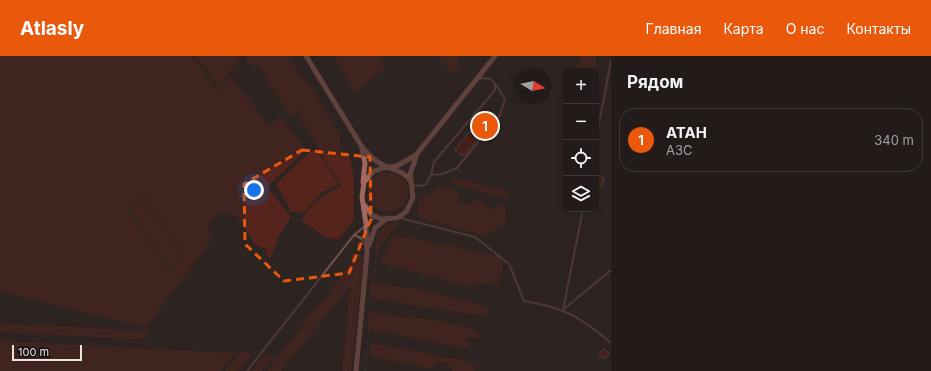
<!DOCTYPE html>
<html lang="ru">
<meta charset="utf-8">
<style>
body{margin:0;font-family:Inter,sans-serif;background:#2e2827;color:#f1f3f6}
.controls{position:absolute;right:12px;top:12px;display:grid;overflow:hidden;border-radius:8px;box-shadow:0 2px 6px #0003}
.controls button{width:36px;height:36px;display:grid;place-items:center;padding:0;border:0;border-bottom:1px solid #3f3939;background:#221b1a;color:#f1f3f6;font:20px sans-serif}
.compass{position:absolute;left:515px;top:12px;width:36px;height:36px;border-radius:50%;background:#221b1a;box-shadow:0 2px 6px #0003;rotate:100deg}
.scale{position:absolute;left:12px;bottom:10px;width:70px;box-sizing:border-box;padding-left:4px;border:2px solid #ece4e3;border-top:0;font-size:11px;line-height:14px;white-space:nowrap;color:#ece4e3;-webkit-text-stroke:3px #130f0e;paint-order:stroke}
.you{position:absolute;left:254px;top:134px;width:14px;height:14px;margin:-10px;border:3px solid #fff;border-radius:50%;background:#1a73e8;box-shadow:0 0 0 6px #1a73e833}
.badge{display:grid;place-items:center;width:26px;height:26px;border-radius:50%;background:#ea580c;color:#fff;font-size:13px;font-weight:700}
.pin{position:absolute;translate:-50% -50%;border:2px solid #fff;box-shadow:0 1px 4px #0006}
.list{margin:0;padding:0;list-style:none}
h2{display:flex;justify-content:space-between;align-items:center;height:52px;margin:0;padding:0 16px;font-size:17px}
h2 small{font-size:13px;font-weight:400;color:#a2a1a2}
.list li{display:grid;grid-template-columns:26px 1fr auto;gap:12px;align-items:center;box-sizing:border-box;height:64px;margin:0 8px 8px;padding:0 8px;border:1px solid #3f3939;border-radius:16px}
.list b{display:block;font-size:15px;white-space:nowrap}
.list p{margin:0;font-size:13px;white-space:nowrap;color:#a2a1a2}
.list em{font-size:13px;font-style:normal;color:#a2a1a2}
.icon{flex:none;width:22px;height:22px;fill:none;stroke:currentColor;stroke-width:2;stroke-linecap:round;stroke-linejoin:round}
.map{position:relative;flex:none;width:611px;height:315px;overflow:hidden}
header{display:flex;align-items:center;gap:24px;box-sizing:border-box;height:56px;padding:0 20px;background:#ea580c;color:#fff}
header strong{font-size:19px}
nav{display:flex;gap:22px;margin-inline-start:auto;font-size:14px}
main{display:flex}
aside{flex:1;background:#221b1a}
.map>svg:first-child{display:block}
.green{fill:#54241d;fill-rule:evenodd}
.building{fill:#651a11;stroke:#716562}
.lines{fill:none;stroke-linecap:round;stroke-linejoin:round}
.path{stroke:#685e5d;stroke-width:1;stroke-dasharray:1 3;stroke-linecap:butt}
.service{stroke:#74514b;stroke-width:2}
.secondary{stroke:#9f675e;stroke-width:5}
.marked{fill:none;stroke:#e8590c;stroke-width:3;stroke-dasharray:8 5;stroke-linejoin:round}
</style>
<header>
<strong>Atlasly</strong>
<nav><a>Главная</a><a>Карта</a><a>О нас</a><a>Контакты</a></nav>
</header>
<main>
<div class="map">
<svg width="611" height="315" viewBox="0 0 611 315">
<rect width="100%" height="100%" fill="#2e2422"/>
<g class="green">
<path d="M 0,0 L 193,0 L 216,34 L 231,21 L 269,69 L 281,60 L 306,94 L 267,131 L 291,161 L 279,180 L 270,203 L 266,199 L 268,194 L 255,189 L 238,161 L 218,157 L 207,173 L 212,184 L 146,272 L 0,235 ZM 143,140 L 183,199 L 171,217 L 128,154 Z"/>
<polygon points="196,0 242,0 218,32"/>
<path d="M 247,0 L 288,0 L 305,26 L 308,26 L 341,80 L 340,89 L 343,95 L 349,97 L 354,121 L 354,164 L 338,184 L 325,181 L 302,165 C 310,146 324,139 341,130 L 298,59 L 305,52 L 293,36 L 304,52 L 291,61 L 258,9 L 252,10 L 245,5 Z"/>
<polygon points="334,0 379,0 386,11 355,37"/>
<polygon points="437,0 459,0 458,5 460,8 453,18"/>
<polygon points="580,0 597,0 595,15 577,15"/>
<polygon points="317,93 338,128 321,137 303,157 291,155 276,128 311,95"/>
<circle cx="388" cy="136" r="20"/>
<polygon points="455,122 507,135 509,139 507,143 453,128 452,124"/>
<path d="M 439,130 L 453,133 L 458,139 L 458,147 L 471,148 L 478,143 L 494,154 L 502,147 L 505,149 C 510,173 500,168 486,180 L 421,163 L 418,156 L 419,145 L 424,139 L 432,137 Z"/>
<polygon points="143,142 182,199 171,215 130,154"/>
<polygon points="395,166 397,168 375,199 376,179 388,167"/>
<polygon points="397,179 502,201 503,215 499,226 470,230 380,207 392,182"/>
<polygon points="352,198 360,198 364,202 351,315 342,315 350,230 281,315 267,315 351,208"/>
<polygon points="371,225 407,232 416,232 489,251 487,256 479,260 375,243 370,239"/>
<polygon points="368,256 432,264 473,272 480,278 479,283 465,281 469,290 464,292 368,273"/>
<polygon points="0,267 146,275 147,284 0,276"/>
<polygon points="0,285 235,297 221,315 0,315"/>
<polygon points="377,288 463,304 475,310 475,315 452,315 449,308 437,307 432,313 370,300 370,289"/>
<polygon points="242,294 252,299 239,315 225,315"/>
<polygon points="264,298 274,300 262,315 251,315"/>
</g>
<g class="building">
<polygon points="470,75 478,82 463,100 455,94"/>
<polygon points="596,120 604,122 602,131 596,130"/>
<polygon points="604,293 609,297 604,303 599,299"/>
</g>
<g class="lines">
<g class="path">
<polyline points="346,315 359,186"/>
<polyline points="365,315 377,189"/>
</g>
<g class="service">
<polyline points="596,83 611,5"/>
<polyline points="431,119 442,118 457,112 500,59 505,43 496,29"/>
<polyline points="412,129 421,130 426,128 431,119 434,106 495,34 495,28 491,23 483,22 477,24"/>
<path d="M 400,162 L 475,181 L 509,208 L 524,245 C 565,252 579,260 611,287"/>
<polyline points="354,179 361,182 365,189"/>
<polyline points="564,253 611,214"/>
<polyline points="563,254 583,153"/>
<polyline points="247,315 354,179 375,162"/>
</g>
<g class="secondary">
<path d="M 306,0 L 362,91 C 368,98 373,104 381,108 C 393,115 403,113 411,126"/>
<polyline points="362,92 365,107 363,126"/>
<polyline points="365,150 372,159 381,163 397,162 406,156 413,142 410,118 416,101"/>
<polyline points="369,189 375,172 386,163"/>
<polyline points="356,315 367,198 366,168 362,141 364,126 374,115 383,112 397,110 416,99 495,0"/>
</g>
</g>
<path d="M0 0H611V315H0ZM 302,94 L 370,101 L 371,163 L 349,217 L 284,225 L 245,188 L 244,128 Z" fill="#2e2422" fill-opacity=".55" fill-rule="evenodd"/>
<path class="marked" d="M 302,94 L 370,101 L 371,163 L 349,217 L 284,225 L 245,188 L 244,128 Z"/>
</svg>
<div class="controls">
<button>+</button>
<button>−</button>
<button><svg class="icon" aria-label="locate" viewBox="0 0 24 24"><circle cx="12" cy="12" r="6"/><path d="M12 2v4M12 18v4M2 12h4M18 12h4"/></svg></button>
<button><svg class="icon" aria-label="layers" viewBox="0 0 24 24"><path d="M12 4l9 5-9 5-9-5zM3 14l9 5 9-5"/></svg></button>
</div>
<svg class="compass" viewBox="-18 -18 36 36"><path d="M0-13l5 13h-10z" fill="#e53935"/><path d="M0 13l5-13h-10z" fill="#a2a1a2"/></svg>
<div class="scale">100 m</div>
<div class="you"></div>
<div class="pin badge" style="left:485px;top:70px">1</div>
</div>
<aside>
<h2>Рядом<small></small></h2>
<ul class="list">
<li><span class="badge">1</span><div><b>АТАН</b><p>АЗС</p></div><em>340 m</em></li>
</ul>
</aside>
</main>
